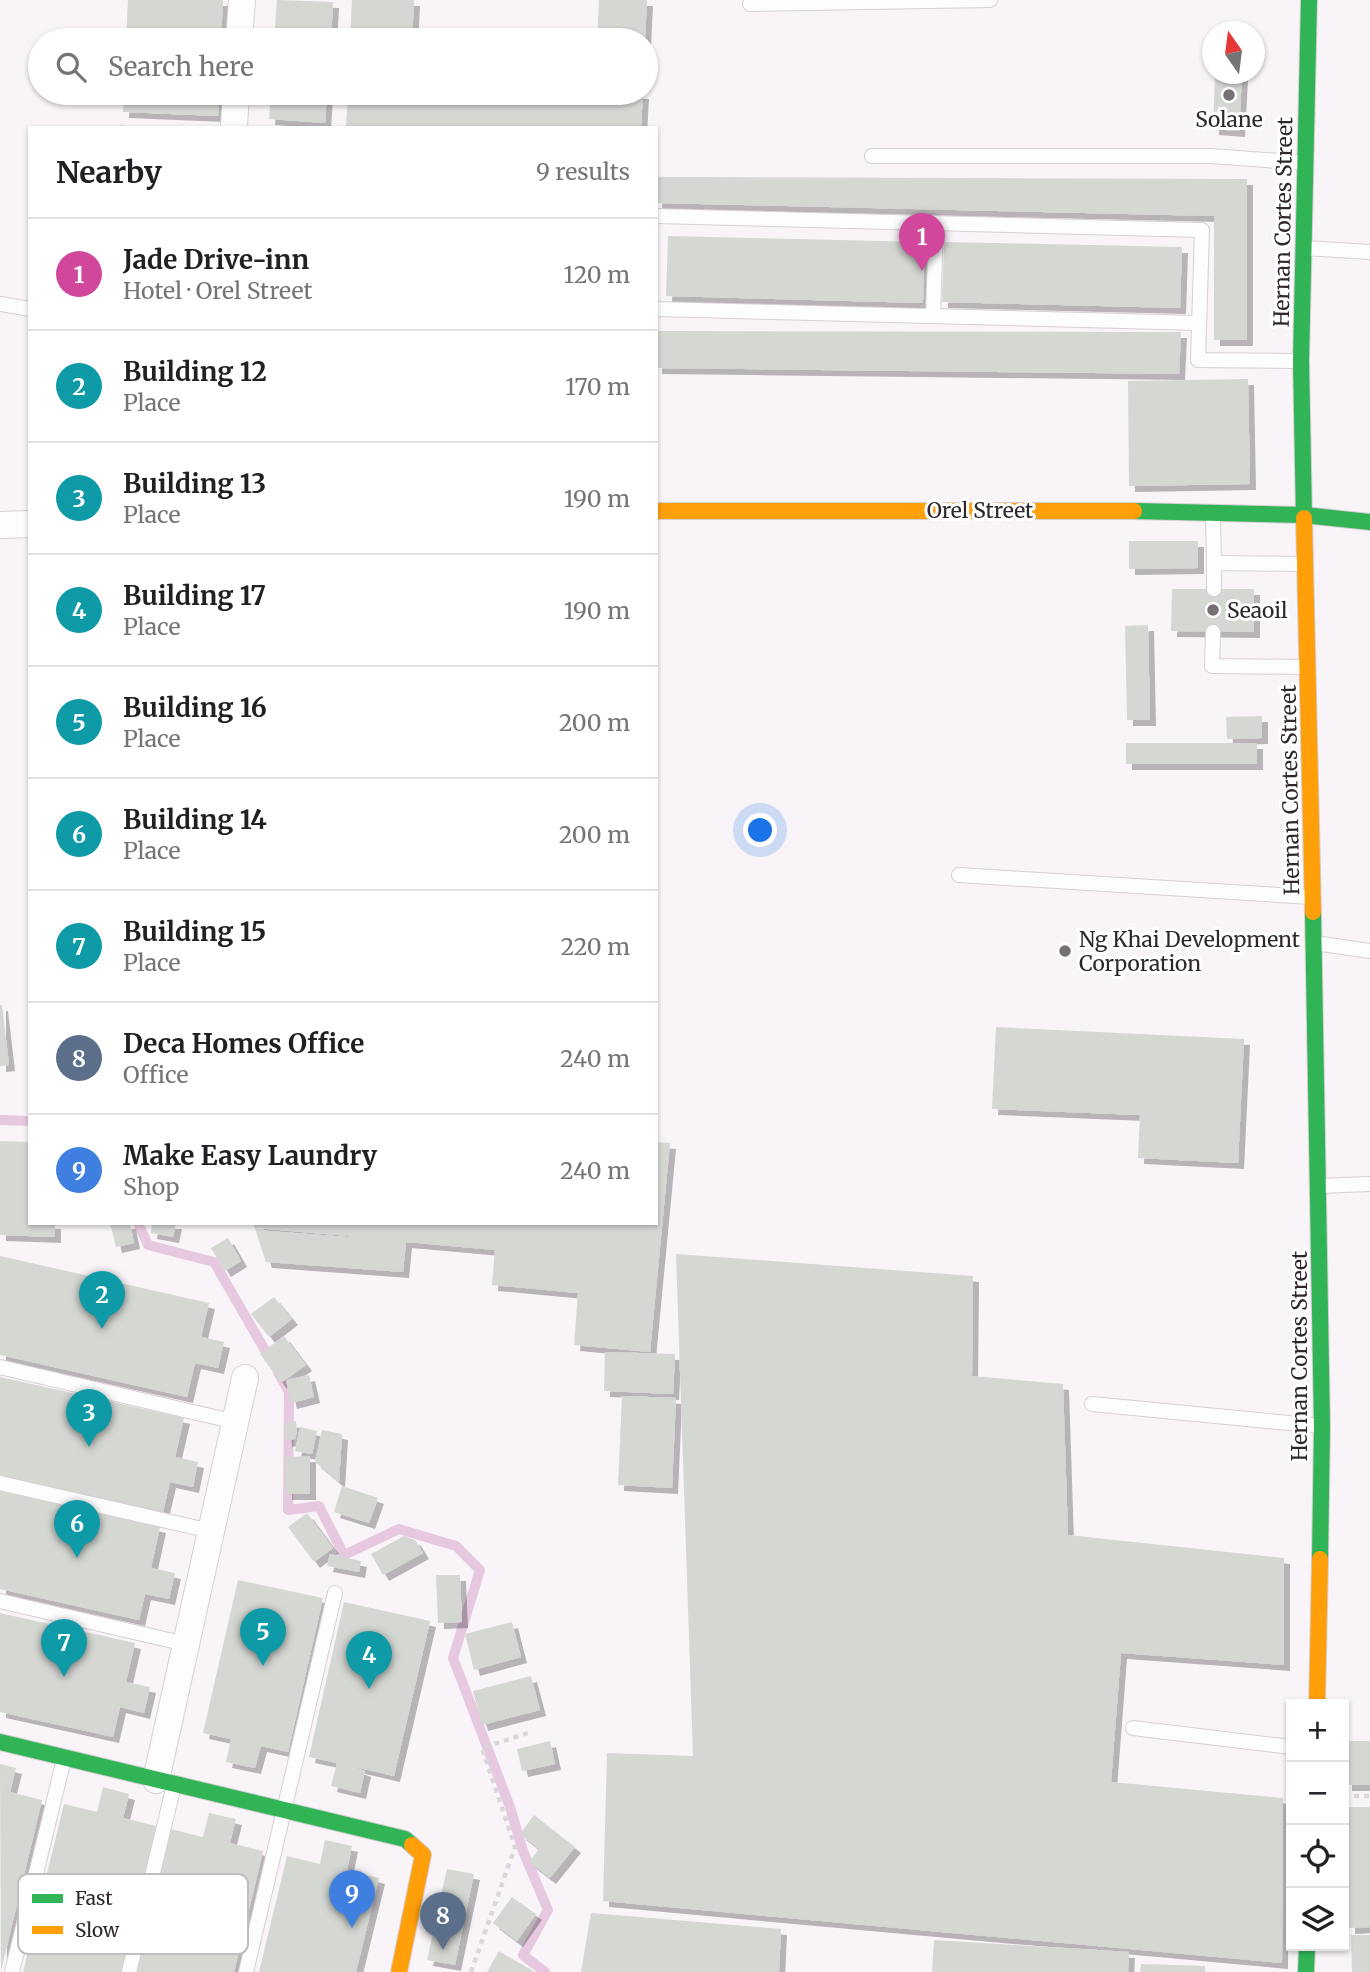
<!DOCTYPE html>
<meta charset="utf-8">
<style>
body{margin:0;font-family:Merriweather,serif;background:#f2f2f2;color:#202124}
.controls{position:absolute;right:21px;bottom:21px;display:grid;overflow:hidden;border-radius:0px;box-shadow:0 2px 5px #0004}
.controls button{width:63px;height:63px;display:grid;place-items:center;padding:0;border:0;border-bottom:2px solid #e0e0e0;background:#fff;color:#202124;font:35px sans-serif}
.compass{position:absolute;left:1202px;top:21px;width:63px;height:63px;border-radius:50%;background:#fff;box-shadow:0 2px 5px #0004;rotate:346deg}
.you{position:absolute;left:761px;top:831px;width:24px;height:24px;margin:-18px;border:5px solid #fff;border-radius:50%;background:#1a73e8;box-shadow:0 0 0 10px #1a73e833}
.badge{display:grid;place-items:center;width:46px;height:46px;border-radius:50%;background:#766f75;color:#fff;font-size:23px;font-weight:700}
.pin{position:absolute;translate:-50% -58px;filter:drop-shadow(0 2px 4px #0008)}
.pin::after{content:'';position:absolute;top:37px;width:24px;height:21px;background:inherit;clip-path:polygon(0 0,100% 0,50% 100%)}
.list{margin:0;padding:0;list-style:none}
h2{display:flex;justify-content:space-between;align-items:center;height:91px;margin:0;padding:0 28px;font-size:30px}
h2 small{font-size:23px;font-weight:400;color:#757577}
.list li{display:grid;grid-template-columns:46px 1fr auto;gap:21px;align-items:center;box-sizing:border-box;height:112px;padding:0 28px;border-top:2px solid #e0e0e0}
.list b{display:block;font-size:26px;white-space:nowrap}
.list p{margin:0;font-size:23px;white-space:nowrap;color:#757577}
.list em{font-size:23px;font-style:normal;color:#757577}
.icon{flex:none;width:38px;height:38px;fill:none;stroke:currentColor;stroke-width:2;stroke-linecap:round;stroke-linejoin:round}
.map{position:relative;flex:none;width:1370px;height:1972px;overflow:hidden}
.search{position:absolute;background:#fff;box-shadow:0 2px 5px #0004;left:28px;top:28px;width:630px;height:77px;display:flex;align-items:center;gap:18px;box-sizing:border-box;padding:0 24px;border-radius:38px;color:#757577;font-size:26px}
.panel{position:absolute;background:#fff;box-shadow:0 2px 5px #0004;left:28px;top:126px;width:630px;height:1099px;border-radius:0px}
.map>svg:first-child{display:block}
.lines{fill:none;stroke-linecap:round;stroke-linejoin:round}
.stream{stroke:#e6c8df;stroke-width:10}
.building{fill:#d4d7d2;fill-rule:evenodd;filter:url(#shadow)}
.lane-casing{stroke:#d6cfd4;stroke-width:16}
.street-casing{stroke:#d6cfd4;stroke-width:28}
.fast-casing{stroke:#d6cfd4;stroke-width:18}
.slow-casing{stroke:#d6cfd4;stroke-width:18}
.path{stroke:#dad7d9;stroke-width:4.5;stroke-dasharray:5 5;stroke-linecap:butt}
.lane{stroke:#fefdfe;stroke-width:14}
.street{stroke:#fefdfe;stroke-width:26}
.fast{stroke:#30b455;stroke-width:16}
.slow{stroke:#ff9f0a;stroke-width:16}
.poi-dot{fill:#766f75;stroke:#fff;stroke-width:2.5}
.labels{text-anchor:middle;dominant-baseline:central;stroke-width:6;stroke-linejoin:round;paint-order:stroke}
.poi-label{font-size:21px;fill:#30272e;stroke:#fff;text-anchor:start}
.street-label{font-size:21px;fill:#30272e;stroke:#fff}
.key{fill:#fff;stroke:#c1bec0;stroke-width:2}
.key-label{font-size:19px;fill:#30272e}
</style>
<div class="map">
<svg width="1370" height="1972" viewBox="0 0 1370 1972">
<defs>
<filter id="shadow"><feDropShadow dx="6" dy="6" stdDeviation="0" flood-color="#0004"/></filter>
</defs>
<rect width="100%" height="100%" fill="#f9f4f8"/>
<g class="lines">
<g class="stream">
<polyline points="0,1120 30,1121"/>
<polyline points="138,1223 148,1245 214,1262 270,1359"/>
<polyline points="278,1372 289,1392 288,1510 319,1506 344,1555 399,1529 456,1546 480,1570 453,1658 510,1807 523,1851 548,1910 523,1955 545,1972"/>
</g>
</g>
<g class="building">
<polygon points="128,0 223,0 221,40 126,40"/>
<polygon points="277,0 333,2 331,40 274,40"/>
<polygon points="352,0 414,0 412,40 350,40"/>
<polygon points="599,0 647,0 645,40 597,40"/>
<polygon points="1215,74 1242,74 1239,131 1213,129"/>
<polygon points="124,93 219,93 218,116 123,112"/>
<polygon points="271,93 327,93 325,123 269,119"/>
<polygon points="348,93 410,93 410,98 594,105 595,93 643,93 641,128 346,128"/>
<polygon points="656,177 1247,179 1247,340 1214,340 1214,216 656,203"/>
<polygon points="668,236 924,242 923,303 666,296"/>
<polygon points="944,242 1182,247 1180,308 942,302"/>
<polygon points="656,331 1181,332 1179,374 656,368"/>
<polygon points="1248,379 1250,484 1129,486 1128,381"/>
<polygon points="1129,541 1198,541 1198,568 1129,569"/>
<polygon points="1172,589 1254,589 1254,632 1171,631"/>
<polygon points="1148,625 1150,720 1127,720 1125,626"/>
<polygon points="1262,716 1262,738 1227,739 1226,717"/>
<rect x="1126" y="743" width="131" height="21"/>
<polygon points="0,1005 2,1005 9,1065 0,1066"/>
<polygon points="996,1027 1244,1039 1238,1163 1138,1158 1140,1115 992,1109"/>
<polygon points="0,1141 30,1142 30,1223 55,1223 55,1237 0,1235"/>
<path d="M 656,1142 L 670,1143 L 650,1352 L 574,1345 L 578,1293 L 492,1285 L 495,1250 L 406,1242 L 403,1272 L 266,1262 L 253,1223 L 656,1223 ZM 256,1228 L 349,1236 L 348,1237 L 268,1231 Z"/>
<polygon points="110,1223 130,1223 134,1243 116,1247"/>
<polygon points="152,1223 176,1223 173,1237 151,1233"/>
<polygon points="228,1238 241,1261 225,1271 211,1248"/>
<polygon points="676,1254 973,1276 972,1376 1063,1384 1068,1535 1284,1558 1284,1665 1121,1653 1111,1782 1283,1798 1282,1963 603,1901 607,1753 693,1756"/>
<polygon points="0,1256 209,1303 201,1337 224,1342 218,1368 195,1363 187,1397 0,1355"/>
<polygon points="274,1297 292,1319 269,1337 251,1314"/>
<polygon points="284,1336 306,1365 281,1383 260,1354"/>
<polygon points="605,1352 675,1354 673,1394 604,1391"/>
<polygon points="309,1375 314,1397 291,1403 286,1380"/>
<polygon points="0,1377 184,1418 175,1457 198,1462 193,1487 170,1482 163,1512 0,1475"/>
<polygon points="622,1396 676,1398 672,1488 618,1485"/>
<polygon points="296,1421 297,1432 295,1439 286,1441 285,1423"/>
<polygon points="300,1427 317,1431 312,1454 295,1451"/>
<polygon points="322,1430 342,1434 339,1482 315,1462"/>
<polygon points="310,1456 310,1494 286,1494 286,1457"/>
<polygon points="342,1486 378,1498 369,1523 334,1512"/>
<polygon points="0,1491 160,1527 151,1568 175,1573 169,1599 145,1594 139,1620 0,1589"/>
<polygon points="307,1513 333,1548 314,1562 288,1527"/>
<polygon points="404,1536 415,1540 423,1553 383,1575 371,1554"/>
<polygon points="330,1554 361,1561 359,1572 327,1566"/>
<polygon points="436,1575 460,1575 462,1622 438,1623"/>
<polygon points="238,1580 323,1598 288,1752 261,1746 255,1768 226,1762 231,1739 203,1733"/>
<polygon points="344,1602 430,1621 394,1776 351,1766 365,1771 360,1793 331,1786 337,1763 309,1757"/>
<polygon points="0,1613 135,1643 126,1682 150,1687 144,1713 120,1707 113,1737 0,1712"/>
<polygon points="512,1622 521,1657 474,1670 465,1634"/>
<polygon points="531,1676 540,1710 482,1725 473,1691"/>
<polygon points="550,1741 555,1764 522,1771 517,1749"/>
<rect x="1346" y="1741" width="24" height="44"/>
<polygon points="0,1764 16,1768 10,1792 42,1800 1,1971"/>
<polygon points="103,1787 129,1794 123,1818 156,1826 121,1972 23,1972 64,1804 97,1812"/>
<polygon points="1349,1807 1370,1807 1370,1927 1349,1928"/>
<polygon points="209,1813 236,1819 230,1843 263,1851 234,1972 136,1972 171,1829 203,1837"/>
<polygon points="534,1815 575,1847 550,1878 529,1862 539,1849 520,1834"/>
<polygon points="325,1840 352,1846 347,1870 379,1878 356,1972 259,1972 287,1856 320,1864"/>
<polygon points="447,1869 474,1874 455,1965 427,1960"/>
<polygon points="512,1897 536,1914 517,1941 493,1923"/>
<polygon points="591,1913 781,1929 779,1972 581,1972"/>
<polygon points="1351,1935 1370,1935 1370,1972 1352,1972"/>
<polygon points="934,1940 1129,1952 1128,1972 932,1972"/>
<polygon points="499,1951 535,1972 487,1972"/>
<polygon points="1141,1964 1205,1966 1205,1972 1140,1972"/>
</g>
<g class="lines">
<defs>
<g id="lane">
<polyline points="750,4 990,0"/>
<polyline points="872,156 1211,156 1305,163"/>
<polyline points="656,216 1202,230 1198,360 1300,361"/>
<polyline points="1305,248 1370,252"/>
<polyline points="0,304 30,309"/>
<polyline points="656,309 1199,323"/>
<polyline points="933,316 936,223"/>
<polyline points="1213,514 1214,563"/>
<polyline points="1214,589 1214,563 1304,564"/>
<polyline points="1213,632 1212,666 1306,667"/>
<polyline points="959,875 1311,897"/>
<polyline points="1315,943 1370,951"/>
<polyline points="1319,1186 1370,1184"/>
<polyline points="0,1367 236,1422"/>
<polyline points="1092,1404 1320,1426"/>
<polyline points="0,1483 211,1531"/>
<polyline points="0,1601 186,1644"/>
<polyline points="1133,1728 1291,1747"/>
<polyline points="12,1972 64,1759"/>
<polyline points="129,1972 174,1785"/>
<polyline points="246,1972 335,1593"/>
</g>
<g id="street">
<polyline points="239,40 242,0"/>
<polyline points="234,126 236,93"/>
<polyline points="0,525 30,524"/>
<polyline points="156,1780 245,1378"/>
</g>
<g id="fast">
<polyline points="1134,511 1304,515 1370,522"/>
<polyline points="1304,518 1301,361 1309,0"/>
<polyline points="1313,912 1322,1426 1320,1559"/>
<polyline points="0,1742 405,1839 412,1845"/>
<polyline points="1306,1972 1307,1946"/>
</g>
<g id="slow">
<polyline points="656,511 1134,511"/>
<polyline points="1304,518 1313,912"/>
<polyline points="1317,1704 1320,1559"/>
<polyline points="399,1972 423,1855 412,1845"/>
</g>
</defs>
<use href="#lane" class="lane-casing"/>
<use href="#street" class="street-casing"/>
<use href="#fast" class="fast-casing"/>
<use href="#slow" class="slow-casing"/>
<g class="path">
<polyline points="122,128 123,125"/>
<polyline points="1344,1796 1370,1796"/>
<polyline points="471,1972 515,1847 482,1748 528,1733"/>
</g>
<use href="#lane" class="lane"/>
<use href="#street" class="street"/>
<use href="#fast" class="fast"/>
<use href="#slow" class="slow"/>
</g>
<g class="poi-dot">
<circle cx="1229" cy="95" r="7"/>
<circle cx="1213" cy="610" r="7"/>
<circle cx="1065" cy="951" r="7"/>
</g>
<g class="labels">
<g class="poi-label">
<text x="1229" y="119" text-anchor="middle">Solane</text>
<text x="1227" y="610">Seaoil</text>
<text x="1079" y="939">Ng Khai Development<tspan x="1079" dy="24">Corporation</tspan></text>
</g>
<g class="street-label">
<text transform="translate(1283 222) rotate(-89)">Hernan Cortes Street</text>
<text x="980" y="510">Orel Street</text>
<text transform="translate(1290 790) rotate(-91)">Hernan Cortes Street</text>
<text transform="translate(1299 1356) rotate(-90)">Hernan Cortes Street</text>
</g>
</g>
<rect x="18" y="1874" width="230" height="80" rx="10" class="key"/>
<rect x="32" y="1894" width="31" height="9" fill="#30b455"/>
<rect x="32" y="1926" width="31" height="8" fill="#ff9f0a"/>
<g class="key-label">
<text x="75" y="1905">Fast</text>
<text x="75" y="1937">Slow</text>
</g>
</svg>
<div class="controls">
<button>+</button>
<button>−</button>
<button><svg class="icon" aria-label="locate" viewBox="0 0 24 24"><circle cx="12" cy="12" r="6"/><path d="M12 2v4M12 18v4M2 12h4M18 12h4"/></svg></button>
<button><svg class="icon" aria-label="layers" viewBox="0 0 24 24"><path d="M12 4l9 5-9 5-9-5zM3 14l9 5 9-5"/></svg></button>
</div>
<svg class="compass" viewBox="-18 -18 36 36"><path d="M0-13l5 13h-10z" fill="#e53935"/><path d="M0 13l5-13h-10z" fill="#757577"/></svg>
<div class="you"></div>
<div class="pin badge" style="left:922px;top:271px;background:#d1479c">1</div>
<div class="pin badge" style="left:102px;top:1329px;background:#0f9aa8">2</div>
<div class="pin badge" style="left:89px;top:1447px;background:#0f9aa8">3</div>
<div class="pin badge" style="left:369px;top:1689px;background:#0f9aa8">4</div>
<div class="pin badge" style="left:263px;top:1666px;background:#0f9aa8">5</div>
<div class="pin badge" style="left:77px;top:1558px;background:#0f9aa8">6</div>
<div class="pin badge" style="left:64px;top:1677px;background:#0f9aa8">7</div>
<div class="pin badge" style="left:443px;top:1950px;background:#5c6f8a">8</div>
<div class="pin badge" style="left:352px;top:1928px;background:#3f7fe0">9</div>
<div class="search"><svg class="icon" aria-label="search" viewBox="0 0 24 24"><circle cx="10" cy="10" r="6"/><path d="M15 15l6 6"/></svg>Search here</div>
<section class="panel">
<h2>Nearby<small>9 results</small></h2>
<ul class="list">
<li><span class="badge" style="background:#d1479c">1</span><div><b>Jade Drive-inn</b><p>Hotel · Orel Street</p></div><em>120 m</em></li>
<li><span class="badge" style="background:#0f9aa8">2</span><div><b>Building 12</b><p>Place</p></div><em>170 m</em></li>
<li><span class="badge" style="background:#0f9aa8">3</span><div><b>Building 13</b><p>Place</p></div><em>190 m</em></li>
<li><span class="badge" style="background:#0f9aa8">4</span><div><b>Building 17</b><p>Place</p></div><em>190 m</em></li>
<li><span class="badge" style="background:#0f9aa8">5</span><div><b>Building 16</b><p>Place</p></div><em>200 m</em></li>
<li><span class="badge" style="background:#0f9aa8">6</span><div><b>Building 14</b><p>Place</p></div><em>200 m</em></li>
<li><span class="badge" style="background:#0f9aa8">7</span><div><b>Building 15</b><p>Place</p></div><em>220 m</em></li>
<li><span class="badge" style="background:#5c6f8a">8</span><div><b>Deca Homes Office</b><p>Office</p></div><em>240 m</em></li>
<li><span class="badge" style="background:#3f7fe0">9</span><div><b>Make Easy Laundry</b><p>Shop</p></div><em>240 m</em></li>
</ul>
</section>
</div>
